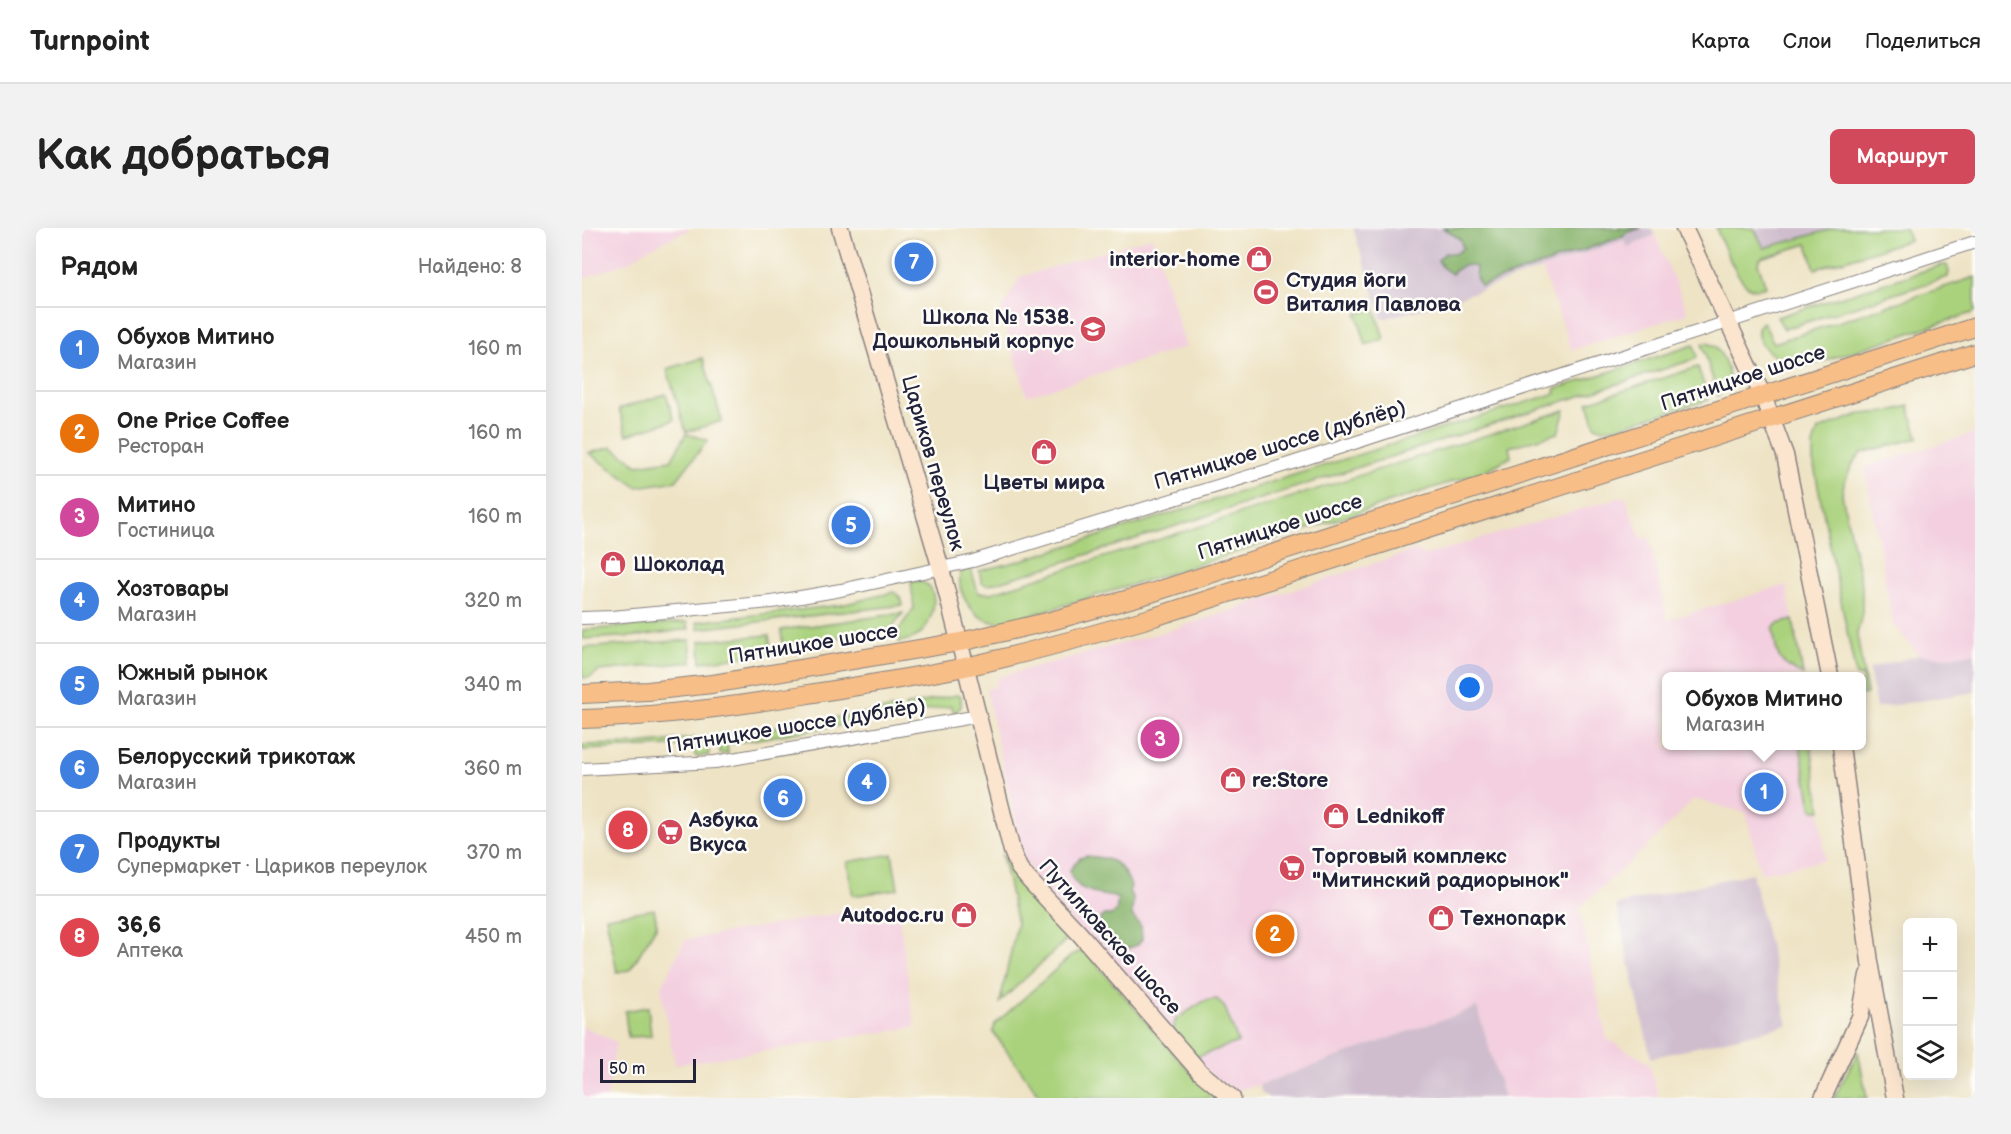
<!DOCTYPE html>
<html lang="ru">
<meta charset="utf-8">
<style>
body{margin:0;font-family:"Balsamiq Sans",sans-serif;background:#f2f2f2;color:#222}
.controls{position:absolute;right:18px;bottom:18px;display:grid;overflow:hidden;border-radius:9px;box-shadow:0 6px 24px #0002}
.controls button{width:54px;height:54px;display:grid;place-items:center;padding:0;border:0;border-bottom:2px solid #e0e0e0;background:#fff;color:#222;font:30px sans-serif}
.scale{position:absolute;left:18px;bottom:15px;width:96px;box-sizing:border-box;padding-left:6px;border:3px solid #22223b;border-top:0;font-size:16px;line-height:21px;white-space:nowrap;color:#22223b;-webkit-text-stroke:4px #fdfcf7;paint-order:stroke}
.you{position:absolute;left:888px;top:460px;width:21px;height:21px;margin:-15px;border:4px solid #fff;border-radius:50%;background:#1a73e8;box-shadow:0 0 0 9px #1a73e833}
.badge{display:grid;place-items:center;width:39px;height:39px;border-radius:50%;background:#d1495b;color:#fff;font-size:20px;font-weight:700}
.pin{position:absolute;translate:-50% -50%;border:3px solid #fff;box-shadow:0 2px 6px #0006}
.popup{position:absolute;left:1080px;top:444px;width:204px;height:78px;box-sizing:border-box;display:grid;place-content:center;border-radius:9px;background:#fff;filter:drop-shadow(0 2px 4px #0005);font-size:20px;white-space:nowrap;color:#767676}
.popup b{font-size:22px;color:#222}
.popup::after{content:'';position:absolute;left:50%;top:100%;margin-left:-12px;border:12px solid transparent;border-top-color:#fff}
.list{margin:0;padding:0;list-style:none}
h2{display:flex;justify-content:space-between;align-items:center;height:78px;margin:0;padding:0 24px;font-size:26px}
h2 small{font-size:20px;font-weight:400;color:#767676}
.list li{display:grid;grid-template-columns:39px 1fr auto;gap:18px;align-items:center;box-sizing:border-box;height:84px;padding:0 24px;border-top:2px solid #e0e0e0}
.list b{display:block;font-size:22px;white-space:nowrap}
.list p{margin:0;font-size:20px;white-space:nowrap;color:#767676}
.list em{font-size:20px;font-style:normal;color:#767676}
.icon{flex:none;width:33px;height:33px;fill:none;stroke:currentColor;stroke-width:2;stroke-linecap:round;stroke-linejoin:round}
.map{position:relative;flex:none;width:1393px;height:870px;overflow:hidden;border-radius:9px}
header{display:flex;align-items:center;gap:36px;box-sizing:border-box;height:84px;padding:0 30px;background:#fff;border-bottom:2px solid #e0e0e0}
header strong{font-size:28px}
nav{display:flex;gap:33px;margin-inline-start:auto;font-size:21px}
.intro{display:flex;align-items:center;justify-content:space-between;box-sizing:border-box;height:144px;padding:0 36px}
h1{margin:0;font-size:42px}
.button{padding:15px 27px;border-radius:9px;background:#d1495b;color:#fff;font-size:21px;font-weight:700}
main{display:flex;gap:36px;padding:0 36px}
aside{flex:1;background:#fff;border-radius:9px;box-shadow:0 6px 24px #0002}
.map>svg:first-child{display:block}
.built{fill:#f3cfdf}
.industrial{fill:#cfbdce}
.green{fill:#aad27d;stroke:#667a5c;stroke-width:1.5}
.forest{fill:#87b46c;stroke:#546b54;stroke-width:1.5}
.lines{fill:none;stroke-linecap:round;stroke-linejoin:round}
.street-casing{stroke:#888280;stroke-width:14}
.secondary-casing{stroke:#888280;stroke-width:19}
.primary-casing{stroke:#888280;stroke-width:20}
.street{stroke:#fff;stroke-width:12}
.secondary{stroke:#fce5cf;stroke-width:16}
.primary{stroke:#f7be88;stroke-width:18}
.labels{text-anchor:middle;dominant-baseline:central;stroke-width:5;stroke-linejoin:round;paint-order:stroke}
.poi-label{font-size:21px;font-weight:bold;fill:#22223b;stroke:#fdfcf7;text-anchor:start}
.street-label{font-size:21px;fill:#22223b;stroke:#fdfcf7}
</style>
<header>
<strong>Turnpoint</strong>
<nav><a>Карта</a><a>Слои</a><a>Поделиться</a></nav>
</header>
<div class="intro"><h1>Как добраться</h1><a class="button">Маршрут</a></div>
<main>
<aside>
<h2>Рядом<small>Найдено: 8</small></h2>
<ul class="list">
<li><span class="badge" style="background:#3f7fe0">1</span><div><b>Обухов Митино</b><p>Магазин</p></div><em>160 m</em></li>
<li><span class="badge" style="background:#e8710a">2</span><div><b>One Price Coffee</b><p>Ресторан</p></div><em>160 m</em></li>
<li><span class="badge" style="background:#d1479c">3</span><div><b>Митино</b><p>Гостиница</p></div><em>160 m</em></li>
<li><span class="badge" style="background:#3f7fe0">4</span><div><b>Хозтовары</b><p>Магазин</p></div><em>320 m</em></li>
<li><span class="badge" style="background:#3f7fe0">5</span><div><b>Южный рынок</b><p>Магазин</p></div><em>340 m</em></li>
<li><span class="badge" style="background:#3f7fe0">6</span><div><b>Белорусский трикотаж</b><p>Магазин</p></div><em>360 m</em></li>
<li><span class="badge" style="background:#3f7fe0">7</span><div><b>Продукты</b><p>Супермаркет · Цариков переулок</p></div><em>370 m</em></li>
<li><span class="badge" style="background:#e0444e">8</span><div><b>36,6</b><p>Аптека</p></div><em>450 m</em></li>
</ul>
</aside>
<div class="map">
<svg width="1393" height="870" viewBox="0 0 1393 870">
<rect width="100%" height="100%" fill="#fdfcf7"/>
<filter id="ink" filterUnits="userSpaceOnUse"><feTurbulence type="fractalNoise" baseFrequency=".0167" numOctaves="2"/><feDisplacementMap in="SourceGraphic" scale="12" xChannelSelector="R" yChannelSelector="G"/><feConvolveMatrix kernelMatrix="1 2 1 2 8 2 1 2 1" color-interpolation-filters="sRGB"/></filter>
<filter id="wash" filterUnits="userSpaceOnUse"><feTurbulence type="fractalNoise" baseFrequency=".008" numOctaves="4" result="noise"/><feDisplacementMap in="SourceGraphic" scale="24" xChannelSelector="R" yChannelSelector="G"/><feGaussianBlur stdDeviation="1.35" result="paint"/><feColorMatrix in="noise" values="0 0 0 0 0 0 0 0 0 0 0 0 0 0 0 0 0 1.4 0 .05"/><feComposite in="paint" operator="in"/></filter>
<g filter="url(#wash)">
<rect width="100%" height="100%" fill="#eee3c4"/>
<g class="built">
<polygon points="0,0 106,0 107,2 63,22 49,33 0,51"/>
<polygon points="1073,7 1104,80 1104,86 990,122 960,41 1042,12 1045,19"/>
<polygon points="570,9 604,119 445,168 419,83 438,49"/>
<polygon points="1393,205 1393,425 1362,429 1337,427 1311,396 1283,239"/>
<polygon points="1043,268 1059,311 1067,309 1085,392 1204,357 1223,448 1084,448 1084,518 1231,518 1243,632 1179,645 1164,585 1112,571 1073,611 997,680 1025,811 1067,835 1077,870 922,870 895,779 677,857 653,863 620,841 455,654 442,631 439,620 404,462 413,458 416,449 586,403 833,322 844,327"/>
<polygon points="315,675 333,799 93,837 79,760 103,712"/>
<polygon points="0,798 34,814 25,870 0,870"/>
</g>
<g class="industrial">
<polygon points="771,0 1069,0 1073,7 1045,19 1042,12 859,76 800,91"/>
<polygon points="1172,0 1254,0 1182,20"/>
<polygon points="1393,425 1393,464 1294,480 1287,441 1337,427 1362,429"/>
<polygon points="1170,645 1206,797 1069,830 1034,677"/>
<polygon points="895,779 922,870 687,870 680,865 677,857"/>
</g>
<g class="green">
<path d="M 1134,0 L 1172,0 L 1182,20 L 1254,0 L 1323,0 L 1328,12 L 1233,41 L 1225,16 L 1179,30 L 1176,35 L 1184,59 C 1179,60 1174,62 1169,60 C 1155,54 1140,14 1134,0 Z"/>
<polygon points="1360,37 1365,37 1367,44 1366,49 1202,101 1195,89"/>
<path d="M 1393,49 L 1393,84 L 1232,136 C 1223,138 1216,139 1207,136 C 1193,132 1164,109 1181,94 L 1192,115 Z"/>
<polygon points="793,81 802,111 784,117 775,86"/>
<path d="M 1125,115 L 1134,119 C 1145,135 1155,154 1136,168 L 1120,116 Z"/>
<polygon points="1112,117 1115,128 1113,131 454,343 406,357 400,355 397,343 437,333 974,165 973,161"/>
<polygon points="121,130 140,193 104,204 85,141"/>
<polygon points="1116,139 1127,172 1038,198 1021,201 1013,198 1006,174"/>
<polygon points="84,166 92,192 45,207 37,181"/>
<polygon points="1327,178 1336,210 1279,225 1271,235 1262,255 1260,266 1263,282 1280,358 1280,386 1275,406 1285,466 1280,467 1280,448 1274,448 1231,233 1231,217 1236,202 1278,186 1305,184"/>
<path d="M 983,182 L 976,205 L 927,219 L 929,229 L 900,244 C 773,285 647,329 519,366 C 497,373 475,379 453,386 C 441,389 427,395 413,394 C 393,393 372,364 379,344 L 389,340 L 396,365 L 409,365 Z"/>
<polygon points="104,206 126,212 94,253 55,259 7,225 30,219 56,237 89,232"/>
<path d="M 337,353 C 362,358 351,398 335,408 C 329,412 323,413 317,414 L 315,404 L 332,380 L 329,354 Z"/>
<polygon points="312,364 319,370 321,377 116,401 115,394 259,377"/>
<polygon points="321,385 309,401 201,418 199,402"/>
<path d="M 1211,392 L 1221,447 C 1195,435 1195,429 1191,401 L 1195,396 Z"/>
<polygon points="105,394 107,401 58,408 0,411 0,402"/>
<polygon points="187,407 190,425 119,434 118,413"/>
<polygon points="108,412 110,434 17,443 9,449 0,450 0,420"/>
<polygon points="374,467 379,468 379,479 372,486 370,478 325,486 323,478"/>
<polygon points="315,480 316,488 145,516 146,525 138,526 136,508"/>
<polygon points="125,509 127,527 114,529 109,517 0,522 0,517 54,516"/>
<polygon points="1218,518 1229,518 1239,582 1232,582 1229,578"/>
<polygon points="310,626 316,661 271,668 265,634"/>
<polygon points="420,626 436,653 480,698 486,710 418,774 435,696"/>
<polygon points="72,681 75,697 48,742 35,744 24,689"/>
<polygon points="499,723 506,726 600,835 637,870 459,870 411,804 413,796 490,727"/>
<path d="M 635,771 L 643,780 L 656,814 L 617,828 L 611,828 C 601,817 586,806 594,791 L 622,773 Z"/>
<polygon points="66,779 69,808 46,809 43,783"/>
<polygon points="1276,824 1285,870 1252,870"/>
</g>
<g class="forest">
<path d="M 861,0 L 1059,0 L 1046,4 L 1039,9 L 899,58 L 894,49 L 894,39 C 883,35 877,38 870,46 L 861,40 L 856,32 L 863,25 L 873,26 L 881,20 L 878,11 Z"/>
<path d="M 504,628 C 529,630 539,632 549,658 L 547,664 L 551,669 L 550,688 L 559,698 L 560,711 L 556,717 L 539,723 L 521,704 L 518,691 L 522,687 L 529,687 L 534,684 L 536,671 C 530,667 524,669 517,666 C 500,661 494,660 487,643 L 498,630 Z"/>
</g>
</g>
<g filter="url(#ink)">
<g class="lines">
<defs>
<g id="street">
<polyline points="0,390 30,389 190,374 259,362 391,333 707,236 1393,14"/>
<polyline points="0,541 133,534 397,488"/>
</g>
<g id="secondary">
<polyline points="258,0 359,341 430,623 437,640 447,652 497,705 618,844 650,870"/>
<polyline points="1102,0 1181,168 1203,227 1248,448"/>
<polyline points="1259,518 1288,734 1313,870"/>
<polyline points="1241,870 1278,789 1286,747"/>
</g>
<g id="primary">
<polyline points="0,466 66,463 130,456 378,414 469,393 569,365 1393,99"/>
<path d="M 0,491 C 75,489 148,479 221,467 C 275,458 329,450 383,439 C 447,425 510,407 572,389 L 1393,125"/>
</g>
</defs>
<use href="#street" class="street-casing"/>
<use href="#secondary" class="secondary-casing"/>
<use href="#primary" class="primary-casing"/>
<use href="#street" class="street"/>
<use href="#secondary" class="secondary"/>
<use href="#primary" class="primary"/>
</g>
</g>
<defs>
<symbol id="shop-disc" viewBox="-11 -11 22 22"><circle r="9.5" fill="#d1495b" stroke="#fdfcf7"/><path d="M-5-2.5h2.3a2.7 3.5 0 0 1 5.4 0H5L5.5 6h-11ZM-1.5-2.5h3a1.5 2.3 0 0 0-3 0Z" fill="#fff"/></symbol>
<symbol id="stadium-disc" viewBox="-11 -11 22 22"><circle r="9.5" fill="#d1495b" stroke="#fdfcf7"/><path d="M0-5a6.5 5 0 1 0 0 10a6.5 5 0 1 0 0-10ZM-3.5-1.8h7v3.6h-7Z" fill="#fff"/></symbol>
<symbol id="school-disc" viewBox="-11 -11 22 22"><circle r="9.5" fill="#d1495b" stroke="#fdfcf7"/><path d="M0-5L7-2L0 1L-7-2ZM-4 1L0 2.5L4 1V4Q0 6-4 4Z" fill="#fff"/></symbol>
<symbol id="supermarket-disc" viewBox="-11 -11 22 22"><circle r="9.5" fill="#d1495b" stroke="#fdfcf7"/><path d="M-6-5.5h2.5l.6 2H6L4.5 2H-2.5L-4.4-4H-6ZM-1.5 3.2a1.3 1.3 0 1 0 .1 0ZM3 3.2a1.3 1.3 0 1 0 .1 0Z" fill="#fff"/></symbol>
</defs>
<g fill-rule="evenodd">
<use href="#shop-disc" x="662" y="16" width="30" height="30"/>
<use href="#stadium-disc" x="669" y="49" width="30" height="30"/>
<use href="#school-disc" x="496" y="86" width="30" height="30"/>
<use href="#shop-disc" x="447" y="209" width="30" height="30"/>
<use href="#shop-disc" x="16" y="321" width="30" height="30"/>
<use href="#shop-disc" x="636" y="537" width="30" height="30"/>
<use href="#shop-disc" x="739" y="573" width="30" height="30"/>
<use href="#supermarket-disc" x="73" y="589" width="30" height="30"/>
<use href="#supermarket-disc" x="695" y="625" width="30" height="30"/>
<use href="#shop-disc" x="367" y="672" width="30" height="30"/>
<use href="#shop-disc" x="844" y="675" width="30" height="30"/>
</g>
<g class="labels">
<g class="poi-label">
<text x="658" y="31" text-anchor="end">interior-home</text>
<text x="704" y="52">Студия йоги<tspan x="704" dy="24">Виталия Павлова</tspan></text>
<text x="492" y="89" text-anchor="end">Школа № 1538.<tspan x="492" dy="24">Дошкольный корпус</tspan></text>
<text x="462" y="254" text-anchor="middle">Цветы мира</text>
<text x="51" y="336">Шоколад</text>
<text x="670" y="552">re:Store</text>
<text x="774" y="588">Lednikoff</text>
<text x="107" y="592">Азбука<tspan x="107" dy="24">Вкуса</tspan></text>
<text x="730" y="628">Торговый комплекс<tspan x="730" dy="24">"Митинский радиорынок"</tspan></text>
<text x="362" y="687" text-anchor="end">Autodoc.ru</text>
<text x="878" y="690">Технопарк</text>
</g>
<g class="street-label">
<text transform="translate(1161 150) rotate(-18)">Пятницкое шоссе</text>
<text transform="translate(698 217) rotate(-17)">Пятницкое шоссе (дублёр)</text>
<text transform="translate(351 235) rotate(74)">Цариков переулок</text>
<text transform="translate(698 299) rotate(-18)">Пятницкое шоссе</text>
<text transform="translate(231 416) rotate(-9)">Пятницкое шоссе</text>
<text transform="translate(214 498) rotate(-9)">Пятницкое шоссе (дублёр)</text>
<text transform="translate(528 709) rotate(48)">Путилковское шоссе</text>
</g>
</g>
</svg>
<div class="controls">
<button>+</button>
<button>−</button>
<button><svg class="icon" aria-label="layers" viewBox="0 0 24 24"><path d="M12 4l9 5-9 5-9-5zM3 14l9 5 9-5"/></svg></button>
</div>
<div class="scale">50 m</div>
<div class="you"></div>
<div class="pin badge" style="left:1182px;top:564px;background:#3f7fe0">1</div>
<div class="popup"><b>Обухов Митино</b>Магазин</div>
<div class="pin badge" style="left:693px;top:706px;background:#e8710a">2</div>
<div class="pin badge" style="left:578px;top:511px;background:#d1479c">3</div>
<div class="pin badge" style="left:285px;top:554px;background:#3f7fe0">4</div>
<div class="pin badge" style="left:269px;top:297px;background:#3f7fe0">5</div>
<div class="pin badge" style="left:201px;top:570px;background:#3f7fe0">6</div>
<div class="pin badge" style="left:332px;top:34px;background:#3f7fe0">7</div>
<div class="pin badge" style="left:46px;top:602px;background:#e0444e">8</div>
</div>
</main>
